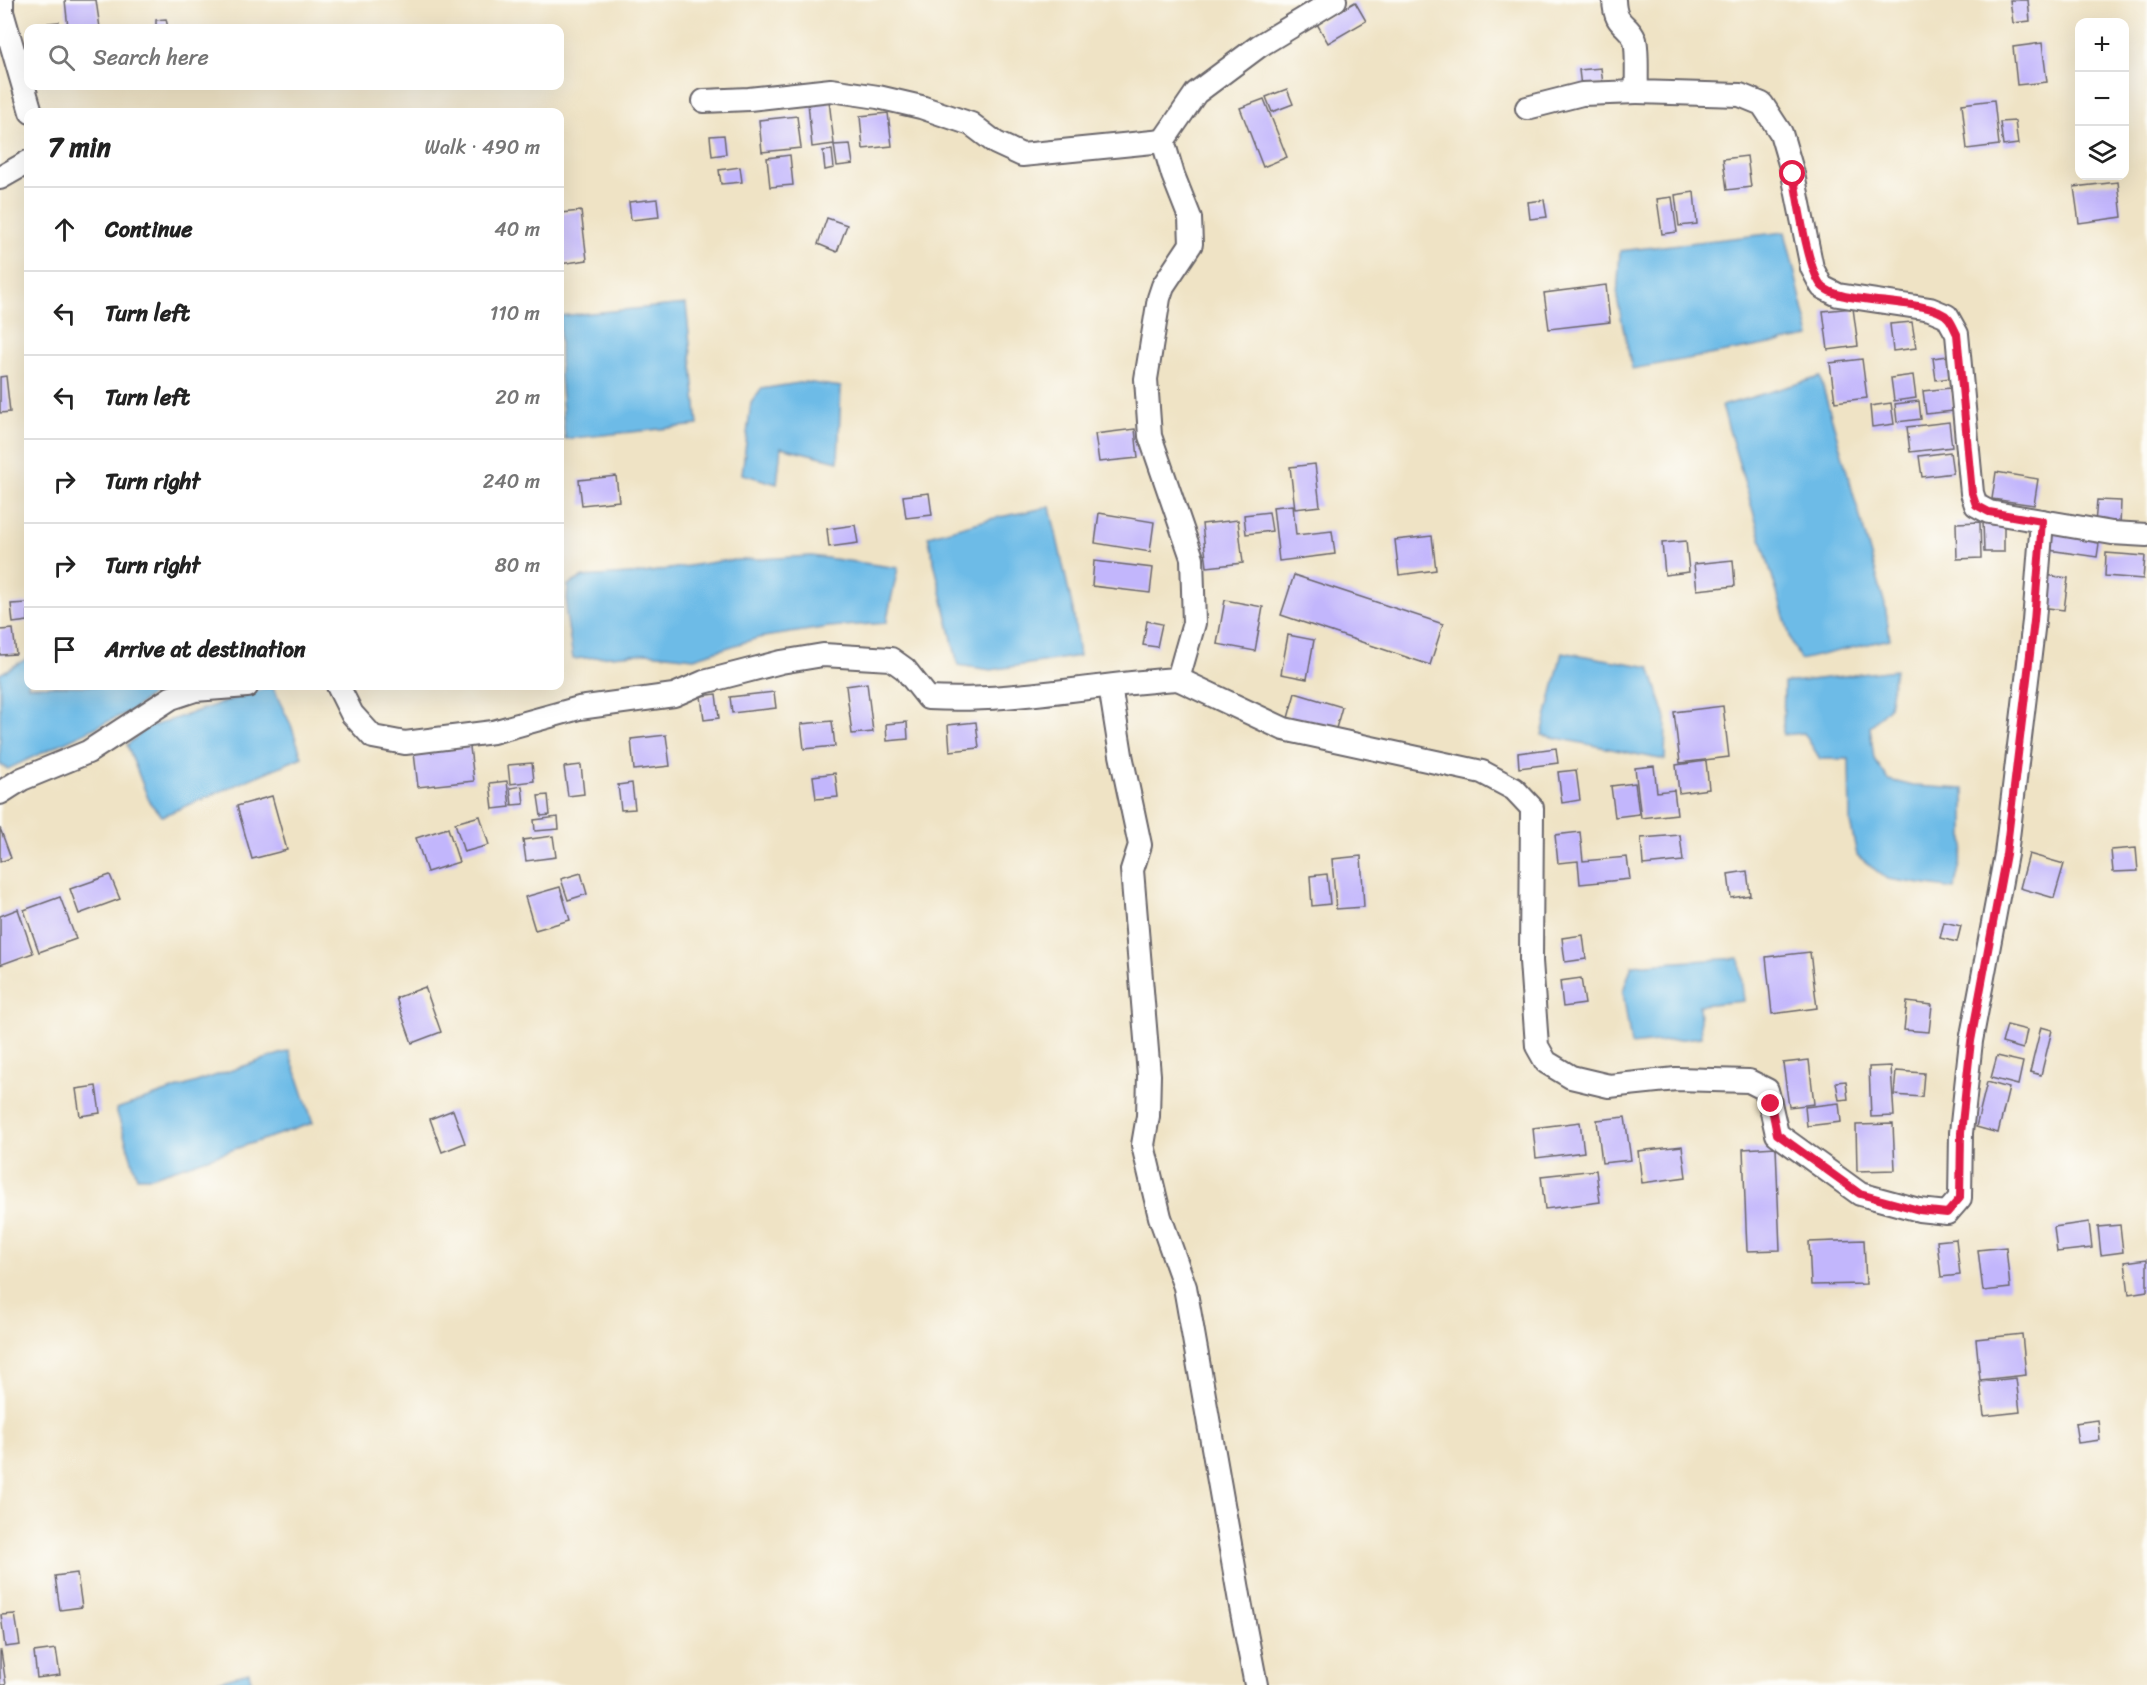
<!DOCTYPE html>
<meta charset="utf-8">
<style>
body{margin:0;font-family:Sriracha,sans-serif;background:#f2f2f2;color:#222}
.controls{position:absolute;right:18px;top:18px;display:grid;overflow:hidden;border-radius:12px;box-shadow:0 6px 24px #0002}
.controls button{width:54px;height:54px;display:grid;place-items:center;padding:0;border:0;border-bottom:2px solid #e0e0e0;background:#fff;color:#222;font:30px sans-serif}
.stop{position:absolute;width:18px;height:18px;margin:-14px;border:4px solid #e11d48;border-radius:50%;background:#fff}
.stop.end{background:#e11d48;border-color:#fff;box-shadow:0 2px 6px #0008}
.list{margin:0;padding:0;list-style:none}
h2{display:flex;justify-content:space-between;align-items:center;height:78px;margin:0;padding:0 24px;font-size:26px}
h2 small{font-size:20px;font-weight:400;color:#767676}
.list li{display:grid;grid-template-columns:39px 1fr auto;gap:18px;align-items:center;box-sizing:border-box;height:84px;padding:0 24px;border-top:2px solid #e0e0e0}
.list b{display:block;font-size:22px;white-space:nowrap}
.list em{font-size:20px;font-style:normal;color:#767676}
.icon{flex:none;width:33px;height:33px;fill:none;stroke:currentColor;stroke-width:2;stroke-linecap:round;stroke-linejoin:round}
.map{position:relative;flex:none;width:2147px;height:1685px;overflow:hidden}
.search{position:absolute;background:#fff;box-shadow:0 6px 24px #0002;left:24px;top:24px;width:540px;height:66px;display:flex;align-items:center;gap:15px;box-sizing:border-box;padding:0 21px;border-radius:12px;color:#767676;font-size:22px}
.panel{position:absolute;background:#fff;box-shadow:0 6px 24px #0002;left:24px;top:108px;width:540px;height:582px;border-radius:12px}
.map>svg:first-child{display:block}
.water{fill:#6dbbe7;stroke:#486e91;stroke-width:1.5}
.building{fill:#c2b6fc}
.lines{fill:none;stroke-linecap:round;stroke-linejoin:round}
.minor-casing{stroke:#6a666b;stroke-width:26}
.minor{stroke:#fff;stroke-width:22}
.route{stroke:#e11d48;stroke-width:8}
</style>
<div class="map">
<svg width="2147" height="1685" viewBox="0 0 2147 1685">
<rect width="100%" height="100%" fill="#fdfcf7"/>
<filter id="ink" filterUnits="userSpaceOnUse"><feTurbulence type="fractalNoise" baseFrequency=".0167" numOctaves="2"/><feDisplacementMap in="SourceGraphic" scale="12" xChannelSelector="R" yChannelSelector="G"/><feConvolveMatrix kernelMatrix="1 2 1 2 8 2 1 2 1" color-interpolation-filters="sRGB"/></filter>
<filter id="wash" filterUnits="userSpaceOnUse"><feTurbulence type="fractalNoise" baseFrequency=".008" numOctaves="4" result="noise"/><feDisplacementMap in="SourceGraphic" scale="24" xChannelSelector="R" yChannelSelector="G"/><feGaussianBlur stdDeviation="1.35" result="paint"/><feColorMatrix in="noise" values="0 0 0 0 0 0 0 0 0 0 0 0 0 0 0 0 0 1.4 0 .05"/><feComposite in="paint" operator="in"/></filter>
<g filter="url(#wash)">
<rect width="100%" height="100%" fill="#efe3c5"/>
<g class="water">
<polygon points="1785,232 1810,337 1632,369 1617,298 1620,251"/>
<polygon points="686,304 698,425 565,439 560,375 560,316"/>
<polygon points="1820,377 1885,605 1890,639 1800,660 1791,640 1722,406"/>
<polygon points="805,382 841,387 838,461 781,447 777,484 742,474 751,403 761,389"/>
<polygon points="1050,507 1073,610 1079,656 991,670 958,665 928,536 990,519"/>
<polygon points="812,556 898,568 886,623 829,627 758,638 694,658 648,653 573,659 566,614 568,585 583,577 644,573 721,561"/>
<polygon points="1562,652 1650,667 1666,719 1665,760 1542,735"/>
<polygon points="28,658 28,686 154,686 156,691 132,710 8,769 0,765 0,674"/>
<polygon points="1895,670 1889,707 1870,727 1874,759 1889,780 1913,786 1964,789 1964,848 1954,889 1887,879 1857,855 1850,822 1849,759 1820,759 1804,733 1783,735 1784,683"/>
<polygon points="272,686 291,725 302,757 162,816 150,803 127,745 147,728"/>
<polygon points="1739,958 1744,1001 1699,1005 1701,1037 1631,1045 1623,991 1632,965"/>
<polygon points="289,1051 313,1123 151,1177 137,1177 116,1109"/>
<polygon points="249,1672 252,1685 206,1685"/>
</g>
<g id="blocks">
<g class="building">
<polygon points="65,0 96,0 100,28 68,28"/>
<polygon points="2010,0 2028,0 2030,21 2013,23"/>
<polygon points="1355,2 1366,21 1328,43 1317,24"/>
<polygon points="166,19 168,28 156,28 156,20"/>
<polygon points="59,22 60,28 48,28 48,23"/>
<polygon points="2042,43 2047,82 2017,85 2013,47"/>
<polygon points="1601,68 1603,84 1581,87 1579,70"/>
<polygon points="1287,89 1293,104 1272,112 1266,97"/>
<polygon points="1264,99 1287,157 1263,167 1240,108"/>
<polygon points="829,100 834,144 812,147 808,102"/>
<polygon points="1994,100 1999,145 1967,149 1962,104"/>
<polygon points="888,113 892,146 863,149 860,116"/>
<polygon points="797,116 801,148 762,152 759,120"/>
<polygon points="2015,121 2018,144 2003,146 2000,122"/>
<polygon points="724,135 726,154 712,156 710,136"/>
<polygon points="850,144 853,164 837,166 834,145"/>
<polygon points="832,150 834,168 825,170 823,151"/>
<polygon points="790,155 793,185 770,187 767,158"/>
<polygon points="1747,156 1751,187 1727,190 1723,159"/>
<polygon points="740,167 742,182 721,184 719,170"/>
<polygon points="2118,182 2122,217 2079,223 2074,187"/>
<polygon points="1694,192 1697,224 1679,226 1675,195"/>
<polygon points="1672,197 1677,232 1662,234 1657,199"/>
<polygon points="657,199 659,217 631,220 629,202"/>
<polygon points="1544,200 1547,217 1530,219 1528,202"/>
<polygon points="581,211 587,260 560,264 560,213"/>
<polygon points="827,218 847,225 837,252 818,244"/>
<polygon points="1606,285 1610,322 1549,329 1544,293"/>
<polygon points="1853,308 1858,346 1828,350 1823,311"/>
<polygon points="1912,322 1916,348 1893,351 1890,324"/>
<polygon points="1948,356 1950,378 1936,380 1933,358"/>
<polygon points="1862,359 1867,398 1835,402 1830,363"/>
<polygon points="1913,375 1916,398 1894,401 1891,378"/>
<polygon points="6,376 10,412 0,413 0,377"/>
<polygon points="1950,388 1953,411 1926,414 1923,391"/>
<polygon points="1919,401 1921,419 1897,422 1895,404"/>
<polygon points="1891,403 1894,424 1872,427 1870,406"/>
<polygon points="1949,422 1952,447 1910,452 1907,427"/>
<polygon points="1135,429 1138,458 1099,462 1095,434"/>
<polygon points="1950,452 1953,473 1922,477 1919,456"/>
<polygon points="1315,464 1320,506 1295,509 1290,467"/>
<polygon points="1996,472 2038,479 2034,505 1992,499"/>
<polygon points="616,476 619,501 582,505 579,480"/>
<polygon points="929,493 932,515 906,518 903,496"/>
<polygon points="2097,500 2121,501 2120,525 2095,524"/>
<polygon points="1293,505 1296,535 1332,531 1335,554 1279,561 1273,507"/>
<polygon points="1269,512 1272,531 1246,534 1244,515"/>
<polygon points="1099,513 1154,522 1150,552 1095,543"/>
<polygon points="1238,520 1243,563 1207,567 1202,524"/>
<polygon points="1983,521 2004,521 2004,552 1984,552"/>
<polygon points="1980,522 1981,558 1957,559 1956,523"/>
<polygon points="855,525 858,543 829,547 827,529"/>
<polygon points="2052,530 2100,537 2097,557 2049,550"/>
<polygon points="1432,536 1436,570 1399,575 1395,540"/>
<polygon points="1686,541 1689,572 1665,575 1662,543"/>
<polygon points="2106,553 2145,556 2143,579 2105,576"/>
<polygon points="1733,560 1735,586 1697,590 1694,564"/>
<polygon points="1094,561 1153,568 1150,593 1092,586"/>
<polygon points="1294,575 1443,624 1430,665 1281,615"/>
<polygon points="2044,575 2068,578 2064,610 2040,607"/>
<polygon points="1225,600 1263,607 1255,651 1217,644"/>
<polygon points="28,603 28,621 13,623 11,604"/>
<polygon points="1147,621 1162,624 1157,647 1143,645"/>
<polygon points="13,629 16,654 0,655 0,630"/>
<polygon points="1288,635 1314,640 1307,679 1281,674"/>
<polygon points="867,683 873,732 852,734 846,686"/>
<polygon points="774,692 776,708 732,713 730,697"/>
<polygon points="1295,693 1342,707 1335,732 1288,718"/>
<polygon points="716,694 719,718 704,720 701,696"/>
<polygon points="1723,706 1729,757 1680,763 1674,712"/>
<polygon points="832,721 835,746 804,749 801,724"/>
<polygon points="907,722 908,739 887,741 886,724"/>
<polygon points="976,722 979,748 950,751 948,725"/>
<polygon points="666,735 670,766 634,770 631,739"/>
<polygon points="470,747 474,781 418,787 414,753"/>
<polygon points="1556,748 1558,763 1519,768 1518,753"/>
<polygon points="1706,761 1709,789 1679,793 1676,765"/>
<polygon points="532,763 534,781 510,784 508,765"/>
<polygon points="581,765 584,794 568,796 564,767"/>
<polygon points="1654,766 1657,792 1674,790 1677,814 1641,818 1635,768"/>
<polygon points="1576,770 1580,800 1562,803 1558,772"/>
<polygon points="835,773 838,797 816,799 813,776"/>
<polygon points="507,781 510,807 493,809 490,783"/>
<polygon points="632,783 635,809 621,810 618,785"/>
<polygon points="1635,783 1639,814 1615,817 1611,786"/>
<polygon points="522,786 524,804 512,805 510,788"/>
<polygon points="548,795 550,815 541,816 538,796"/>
<polygon points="272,796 287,850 252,859 237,806"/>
<polygon points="480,816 489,845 464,852 455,823"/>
<polygon points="558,817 559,829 535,831 534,820"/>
<polygon points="0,828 11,858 0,862"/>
<polygon points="448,828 459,862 427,872 416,838"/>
<polygon points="1580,832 1583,861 1627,857 1630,879 1580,884 1578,861 1558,863 1555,835"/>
<polygon points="1680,835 1683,861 1643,865 1641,838"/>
<polygon points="553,836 556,857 526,861 523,840"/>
<polygon points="2136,848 2138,871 2113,872 2111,850"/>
<polygon points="2029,854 2064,864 2054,898 2020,888"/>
<polygon points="1361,856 1364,907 1336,909 1332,859"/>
<polygon points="1747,871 1750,895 1731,898 1728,874"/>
<polygon points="581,873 587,894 568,900 561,879"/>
<polygon points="1327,874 1330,904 1312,906 1310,876"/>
<polygon points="110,875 120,899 79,914 70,889"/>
<polygon points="560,887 570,920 535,930 525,897"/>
<polygon points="60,897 76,939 39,952 24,910"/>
<polygon points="18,909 33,953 0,965 0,916"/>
<polygon points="1944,922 1961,926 1957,942 1940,938"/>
<polygon points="1583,935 1586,959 1565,962 1562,938"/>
<polygon points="1810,952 1817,1008 1772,1014 1766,957"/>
<polygon points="1581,978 1585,1004 1563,1007 1560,981"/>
<polygon points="425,987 441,1032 412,1043 396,998"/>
<polygon points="1907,1002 1932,1005 1929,1032 1904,1030"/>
<polygon points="2007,1025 2027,1030 2023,1049 2002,1043"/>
<polygon points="2041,1027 2052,1030 2041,1075 2030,1072"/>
<polygon points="1997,1056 2023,1062 2018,1085 1991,1078"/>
<polygon points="1809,1060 1814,1104 1789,1107 1783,1063"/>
<polygon points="1891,1066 1894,1116 1871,1117 1869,1067"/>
<polygon points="1896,1071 1924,1073 1922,1097 1894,1095"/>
<polygon points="1846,1081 1848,1099 1839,1100 1836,1082"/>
<polygon points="1987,1082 2009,1088 1998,1133 1976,1127"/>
<polygon points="96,1086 100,1113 80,1116 76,1089"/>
<polygon points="1839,1103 1841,1122 1807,1126 1805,1107"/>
<polygon points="453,1110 465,1143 442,1152 430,1119"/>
<polygon points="1625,1117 1631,1160 1602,1163 1597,1120"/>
<polygon points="1580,1122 1584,1152 1536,1158 1533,1128"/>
<polygon points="1893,1124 1895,1170 1857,1171 1856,1125"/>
<polygon points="1682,1146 1686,1177 1642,1183 1638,1151"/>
<polygon points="1776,1147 1780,1250 1747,1251 1743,1149"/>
<polygon points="1596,1170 1600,1202 1545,1209 1541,1176"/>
<polygon points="2089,1222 2092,1248 2057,1252 2054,1227"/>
<polygon points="2120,1225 2123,1252 2101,1255 2098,1227"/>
<polygon points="1956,1239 1960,1275 1941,1277 1937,1241"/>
<polygon points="1864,1240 1866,1284 1811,1285 1809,1242"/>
<polygon points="2006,1247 2010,1288 1983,1291 1978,1250"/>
<polygon points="2147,1259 2147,1291 2129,1294 2125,1262"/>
<polygon points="2022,1334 2026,1375 1980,1380 1976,1339"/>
<polygon points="2016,1378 2020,1412 1984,1416 1980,1382"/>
<polygon points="2098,1420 2100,1440 2078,1443 2075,1423"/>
<polygon points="77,1573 82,1607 60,1610 55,1576"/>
<polygon points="15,1614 20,1645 5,1647 1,1615"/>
<polygon points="56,1649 60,1675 37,1678 34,1652"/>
<polygon points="0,1651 1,1651 6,1685 0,1685"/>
</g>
</g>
</g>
<g filter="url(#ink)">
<use href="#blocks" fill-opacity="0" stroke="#6a666b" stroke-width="1.5"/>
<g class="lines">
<defs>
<g id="minor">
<polyline points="2,0 2,12 31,112"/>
<path d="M 1614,0 C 1615,28 1628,22 1635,40 C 1638,51 1636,79 1637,92 L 1740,95 L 1762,104 L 1781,133 L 1793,174 L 1812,268 L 1822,287 L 1838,295 L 1930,309 L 1947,316 L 1957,334 L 1972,493 L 1976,505 L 1989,512 L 2112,533 L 2147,535"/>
<polyline points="704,101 749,99 831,90 878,97 921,107 971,124 996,143 1022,155 1163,141"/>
<polyline points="1527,108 1582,94 1637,92"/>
<polyline points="0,178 28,162"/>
<polyline points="1178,679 1284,729 1482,772 1514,789 1532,808 1531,961 1537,1046 1546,1062 1571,1077 1609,1086 1676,1079 1749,1081 1767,1090 1777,1134 1860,1194 1919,1210 1947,1213 1960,1198 1961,1133 1971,1041 2006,854 2034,621 2042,521"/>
<path d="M 338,686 L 352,714 L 373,737 L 405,743 L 493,732 L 579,708 L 674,695 L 704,682 L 781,662 L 823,655 L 891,659 L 905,669 L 928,698 C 1012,703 1094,684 1178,679 L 1194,623 L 1192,558 L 1150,436 L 1146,379 L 1159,298 L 1163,286 L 1191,244 L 1190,218 L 1173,175 L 1163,141 L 1196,93 L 1259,46 L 1335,0"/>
<polyline points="1110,686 1121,755 1140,845 1132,870 1149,1075 1148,1116 1143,1145 1160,1217 1185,1287 1241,1607 1256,1685"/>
<polyline points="0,793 22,779 88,752 171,698 195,690 247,686"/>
</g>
</defs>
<use href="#minor" class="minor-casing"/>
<use href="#minor" class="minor"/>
</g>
</g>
<g class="lines" filter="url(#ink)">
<path class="route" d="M 1771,1104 L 1777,1134 L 1860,1194 L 1919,1210 L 1947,1213 L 1960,1198 L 1961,1133 L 1971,1041 L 2006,854 L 2034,621 L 2042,521 L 1989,512 L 1976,505 L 1972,493 L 1957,334 C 1954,329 1952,322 1948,318 C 1930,297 1837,306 1821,285 C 1807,267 1798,199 1793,174"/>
</g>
</svg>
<div class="controls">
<button>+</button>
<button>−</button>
<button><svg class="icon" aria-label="layers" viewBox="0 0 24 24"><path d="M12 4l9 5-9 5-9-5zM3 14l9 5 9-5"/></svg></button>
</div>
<div class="stop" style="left:1793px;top:174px"></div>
<div class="stop end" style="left:1771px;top:1104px"></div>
<div class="search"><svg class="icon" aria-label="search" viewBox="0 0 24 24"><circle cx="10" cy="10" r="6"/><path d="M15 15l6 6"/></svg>Search here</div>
<section class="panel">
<h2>7 min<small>Walk · 490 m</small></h2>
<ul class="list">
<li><svg class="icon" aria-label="ahead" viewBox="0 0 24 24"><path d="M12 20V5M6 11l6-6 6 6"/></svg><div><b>Continue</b></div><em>40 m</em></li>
<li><svg class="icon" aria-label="left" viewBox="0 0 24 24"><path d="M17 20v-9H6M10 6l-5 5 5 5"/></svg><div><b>Turn left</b></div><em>110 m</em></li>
<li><svg class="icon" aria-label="left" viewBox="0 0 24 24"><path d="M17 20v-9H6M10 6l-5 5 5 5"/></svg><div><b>Turn left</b></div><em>20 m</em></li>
<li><svg class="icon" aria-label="right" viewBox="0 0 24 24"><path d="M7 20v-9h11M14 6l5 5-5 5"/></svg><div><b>Turn right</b></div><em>240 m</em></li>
<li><svg class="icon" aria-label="right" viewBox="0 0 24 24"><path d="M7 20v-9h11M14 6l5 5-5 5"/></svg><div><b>Turn right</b></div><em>80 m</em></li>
<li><svg class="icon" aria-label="arrive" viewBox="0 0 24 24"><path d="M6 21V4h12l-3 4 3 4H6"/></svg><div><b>Arrive at destination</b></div></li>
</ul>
</section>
</div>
